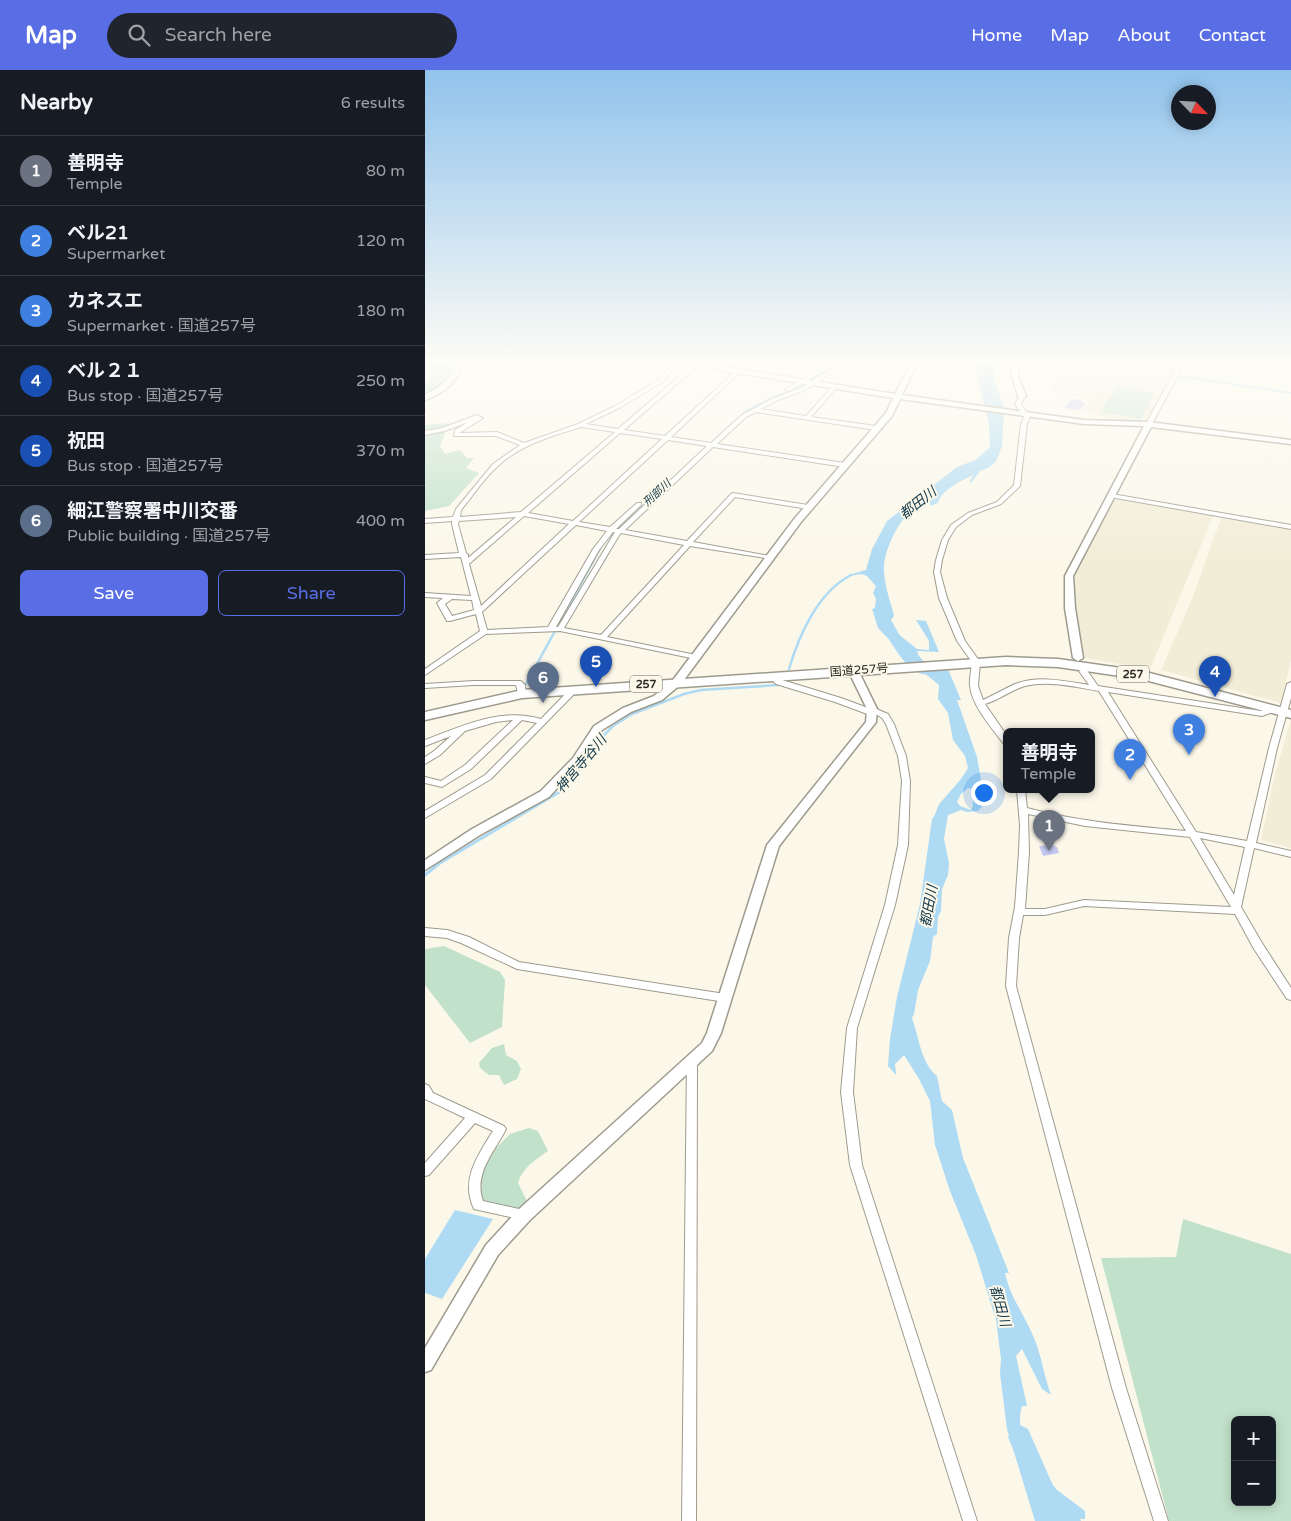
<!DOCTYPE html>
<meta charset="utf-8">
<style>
body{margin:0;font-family:"Varela Round","Noto Sans JP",sans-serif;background:#20242c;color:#f1f3f6}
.controls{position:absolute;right:15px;bottom:15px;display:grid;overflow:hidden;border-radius:8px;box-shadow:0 2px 12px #0003}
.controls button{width:45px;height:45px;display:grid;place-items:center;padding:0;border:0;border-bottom:1px solid #363941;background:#171b24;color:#f1f3f6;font:25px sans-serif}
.compass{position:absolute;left:746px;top:15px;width:45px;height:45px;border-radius:50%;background:#171b24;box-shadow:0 2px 12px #0003;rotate:115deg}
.you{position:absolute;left:558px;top:722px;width:18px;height:18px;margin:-12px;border:4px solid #fff;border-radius:50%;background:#1a73e8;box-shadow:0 0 0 8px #1a73e833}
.badge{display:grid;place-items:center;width:32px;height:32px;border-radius:50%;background:#596ee5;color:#fff;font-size:16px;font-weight:700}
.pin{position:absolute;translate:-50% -41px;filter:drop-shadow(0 1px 2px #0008)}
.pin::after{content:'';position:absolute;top:26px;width:18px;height:15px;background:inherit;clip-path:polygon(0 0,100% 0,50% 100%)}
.popup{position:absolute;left:578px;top:658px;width:92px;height:65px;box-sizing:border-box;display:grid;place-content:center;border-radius:8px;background:#171b24;filter:drop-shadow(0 1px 4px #0005);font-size:16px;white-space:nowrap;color:#9ea1a6}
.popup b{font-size:19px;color:#f1f3f6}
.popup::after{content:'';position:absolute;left:50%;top:100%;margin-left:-10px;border:10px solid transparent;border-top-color:#171b24}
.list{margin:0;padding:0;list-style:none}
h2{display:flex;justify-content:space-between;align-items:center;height:65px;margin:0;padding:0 20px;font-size:21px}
h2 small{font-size:16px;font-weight:400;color:#9ea1a6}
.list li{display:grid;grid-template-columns:32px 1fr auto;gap:15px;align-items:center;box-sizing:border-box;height:70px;padding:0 20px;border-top:1px solid #363941}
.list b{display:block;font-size:19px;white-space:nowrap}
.list p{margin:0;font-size:16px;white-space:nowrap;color:#9ea1a6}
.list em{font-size:16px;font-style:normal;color:#9ea1a6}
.actions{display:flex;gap:10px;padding:15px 20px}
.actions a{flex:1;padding:11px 0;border:1px solid #596ee5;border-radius:8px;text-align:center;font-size:18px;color:#596ee5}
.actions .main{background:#596ee5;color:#fff}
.icon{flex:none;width:28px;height:28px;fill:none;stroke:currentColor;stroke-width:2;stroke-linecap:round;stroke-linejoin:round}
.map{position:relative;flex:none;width:866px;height:1451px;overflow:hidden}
header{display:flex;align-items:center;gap:30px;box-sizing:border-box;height:70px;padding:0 25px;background:#596ee5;color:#fff}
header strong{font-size:24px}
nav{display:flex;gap:28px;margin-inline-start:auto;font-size:18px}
.search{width:350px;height:45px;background:#20242c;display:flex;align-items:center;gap:12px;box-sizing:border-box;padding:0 18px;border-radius:28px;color:#9ea1a6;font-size:19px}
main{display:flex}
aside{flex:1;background:#171b24}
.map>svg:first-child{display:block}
.built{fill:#f2edd7}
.green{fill:#c2e1ca;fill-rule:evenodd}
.water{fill:#aedaf3;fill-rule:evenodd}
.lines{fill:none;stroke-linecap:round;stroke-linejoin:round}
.stream-far2{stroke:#aedaf3;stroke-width:2}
.stream-far1{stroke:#aedaf3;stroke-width:2.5}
.stream{stroke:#aedaf3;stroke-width:3}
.river{fill:#aedaf3;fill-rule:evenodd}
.building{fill:#c5c9f2}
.street-casing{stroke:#9e9b8e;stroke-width:2}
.secondary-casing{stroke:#9e9b8e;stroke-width:3}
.highway-casing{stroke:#9e9b8e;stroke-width:3}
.street{fill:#fff;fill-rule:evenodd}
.secondary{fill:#fff;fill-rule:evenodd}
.highway{fill:#fff;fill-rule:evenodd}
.labels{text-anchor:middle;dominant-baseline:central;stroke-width:4;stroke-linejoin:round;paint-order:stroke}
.far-water-label{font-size:11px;font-style:italic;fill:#123749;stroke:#fbf8ea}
.shield{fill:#fbf8ea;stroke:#69685f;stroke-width:1}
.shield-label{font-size:11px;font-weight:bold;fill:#2b2a24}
.street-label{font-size:12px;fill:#2b2a24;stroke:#fbf8ea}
.water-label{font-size:14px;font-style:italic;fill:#123749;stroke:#fbf8ea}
</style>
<header>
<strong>Map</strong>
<div class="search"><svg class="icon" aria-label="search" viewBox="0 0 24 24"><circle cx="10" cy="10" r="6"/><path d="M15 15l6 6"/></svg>Search here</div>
<nav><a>Home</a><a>Map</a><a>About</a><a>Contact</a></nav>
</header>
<main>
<aside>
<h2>Nearby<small>6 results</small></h2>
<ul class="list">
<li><span class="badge" style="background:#6b7280">1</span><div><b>善明寺</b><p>Temple</p></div><em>80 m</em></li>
<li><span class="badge" style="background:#3f7fe0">2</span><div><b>ベル21</b><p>Supermarket</p></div><em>120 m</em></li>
<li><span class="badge" style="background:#3f7fe0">3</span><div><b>カネスエ</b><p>Supermarket · 国道257号</p></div><em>180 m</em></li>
<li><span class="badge" style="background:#1a4fb4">4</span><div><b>ベル２１</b><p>Bus stop · 国道257号</p></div><em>250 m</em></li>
<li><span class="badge" style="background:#1a4fb4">5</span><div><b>祝田</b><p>Bus stop · 国道257号</p></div><em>370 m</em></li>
<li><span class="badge" style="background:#5c6f8a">6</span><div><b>細江警察署中川交番</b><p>Public building · 国道257号</p></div><em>400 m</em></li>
</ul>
<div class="actions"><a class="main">Save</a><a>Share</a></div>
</aside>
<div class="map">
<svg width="866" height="1451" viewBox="0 0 866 1451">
<rect width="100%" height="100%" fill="#fbf8ea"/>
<g class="built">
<polygon points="672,289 689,289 751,299 721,352 679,351 678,347 658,341 667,329 623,321 638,304 641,305 655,294 667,295"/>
<polygon points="690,429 788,446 725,599 660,588 652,546 649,504"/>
<polygon points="796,448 866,460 866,589 856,633 736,600 767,529"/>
<polygon points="866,650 866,778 836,770 850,704"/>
</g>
<g class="green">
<polygon points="0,289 28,289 30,293 21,310 0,325 0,315 6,306 6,298"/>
<polygon points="692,317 730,323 716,349 675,342"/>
<polygon points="24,353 15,376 20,384 35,380 42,388 49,388 41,398 54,403 24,436 0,441 0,355"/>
<polygon points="19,876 75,902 80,910 77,957 45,973 0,915 0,879"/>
<polygon points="79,974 81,985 92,991 96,999 92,1009 79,1015 74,1005 64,1005 55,998 54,993 67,978"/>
<path d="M 104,1058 L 113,1061 L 123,1081 C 110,1090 97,1098 93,1113 L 102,1131 L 91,1140 L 55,1134 L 58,1102 L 71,1078 L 85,1064 Z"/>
<path d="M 758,1149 L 866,1184 L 866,1451 L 744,1451 L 676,1188 L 751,1187 ZM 810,1350 L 847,1350 L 847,1432 L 810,1432 Z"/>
</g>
<g class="water">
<path d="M 549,289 L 568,289 L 570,290 L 569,309 L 579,338 L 577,377 L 571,391 L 565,397 L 555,401 L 546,413 L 545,411 L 548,405 C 536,411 516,420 513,433 L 506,436 L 505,432 C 499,434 493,437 487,440 C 473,451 457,484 459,502 C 460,519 466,532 469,546 L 462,555 L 492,579 L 504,580 L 504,571 L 491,550 L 501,551 L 514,582 L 492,581 C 496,595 510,596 523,599 L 536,630 L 532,630 L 552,687 L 560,733 L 553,741 L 542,742 L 536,740 L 523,745 L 519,769 L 524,793 L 523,805 L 517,819 L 516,841 L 513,847 L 512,864 L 508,867 L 505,891 L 493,920 L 489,944 L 487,948 C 494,967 496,993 512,1006 L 517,1031 L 527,1040 L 538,1088 L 584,1203 L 580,1203 C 585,1227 600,1246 609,1268 C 617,1287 619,1306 626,1325 L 617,1319 L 597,1279 L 591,1286 L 602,1336 L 597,1336 C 590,1357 603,1384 608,1404 L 613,1396 L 632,1420 L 660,1441 L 660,1449 L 656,1449 L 635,1434 L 637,1451 L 610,1451 L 582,1359 L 575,1304 L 576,1289 L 571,1250 L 551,1185 L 525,1121 L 510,1075 L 505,1031 L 494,1009 L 479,985 L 470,994 L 471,1005 L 463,996 L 465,969 L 472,927 L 495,834 L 507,749 C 512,744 511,737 516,732 C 525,721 536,711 543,698 L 540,686 L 528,670 L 523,643 L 513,629 L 514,615 L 486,592 L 453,558 L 447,539 L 450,538 L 451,529 L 448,523 L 451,516 C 440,504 442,502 425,506 L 424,505 L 441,500 L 447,479 L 462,451 L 532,397 L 551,390 L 565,377 C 566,344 553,319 549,289 ZM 543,718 L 547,719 L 548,736 L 546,740 L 535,736 L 532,732 L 536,724 Z"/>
<polygon points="30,1140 68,1149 17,1229 0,1223 0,1189"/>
</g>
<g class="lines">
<g class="stream-far2">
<polyline points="754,306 866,323"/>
<polyline points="184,467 321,341 346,328 368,320 420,289"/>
</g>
<g class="stream-far1">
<path d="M 364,599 C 374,565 393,522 426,505"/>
<polyline points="101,614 176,477"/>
<polyline points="134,723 156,698 175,669 188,656 207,644 259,624 276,620 353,615"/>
</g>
<polyline class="stream" points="0,805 15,793 136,721"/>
<g class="river">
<path d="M 455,532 L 461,536 L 461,541 L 485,584 L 506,598 L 508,601 L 506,604 C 481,610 458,558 449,541 L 451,533 Z"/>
<polygon points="595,1355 603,1359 630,1420 652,1442 656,1451 625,1451 612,1438 583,1367 587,1359"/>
</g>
</g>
<g class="building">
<polygon points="647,329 656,330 656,332 660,333 655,340 639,338"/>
<polygon points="627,775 632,777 634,783 618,786 614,776"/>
</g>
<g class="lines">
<defs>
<g id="street">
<path d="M 249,289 L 254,289 L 239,311 L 196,337 L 161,354 L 193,359 L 272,291 L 276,291 L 276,293 L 199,360 L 240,366 L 324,289 L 329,289 L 246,367 L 286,373 L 317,345 L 347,329 L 376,318 L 423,289 L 428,289 L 380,320 L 351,331 L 336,339 L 381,346 L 409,315 L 411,316 L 411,318 L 386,347 L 451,356 L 454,358 L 451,360 L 331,342 L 321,347 L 292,374 L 420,393 L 423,395 L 420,397 L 288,377 L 200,460 L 262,471 L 306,424 L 308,423 L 383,435 L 386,437 L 383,439 L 310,427 L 268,472 L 345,486 L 347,487 L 347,489 L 265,476 L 182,567 L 271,585 L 274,585 L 275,587 L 274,589 L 271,589 L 135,561 L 61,564 L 0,605 L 0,599 L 55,561 L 51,544 L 25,551 L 22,551 L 12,533 L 18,528 L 0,527 L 0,523 L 46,526 L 36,487 L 0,489 L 0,485 L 34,483 L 27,454 L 27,451 L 0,453 L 0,449 L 28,447 L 31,439 L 68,394 L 95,375 L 71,366 L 29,366 L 30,360 L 43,352 L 20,361 L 0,365 L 0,361 L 17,358 L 52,345 L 58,348 L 34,363 L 72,362 L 99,373 L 153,354 L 192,335 L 235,309 ZM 156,357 L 190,362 L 96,442 L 35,447 L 36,440 C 48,426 59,408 73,396 C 95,375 127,366 156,357 ZM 195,363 L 237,369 L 148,451 L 103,443 ZM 243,370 L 282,376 L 194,459 L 191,459 L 216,435 L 216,433 L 212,433 L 185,457 L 154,452 ZM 99,446 L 144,454 L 56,536 L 44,494 ZM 91,447 L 43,488 L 43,485 L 41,483 L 33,454 L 34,451 ZM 151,455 L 182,461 L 168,479 L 123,557 L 62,560 L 57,542 ZM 188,462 L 190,462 L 133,557 L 131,557 L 174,480 ZM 196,463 L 259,475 L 176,565 L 139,558 L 193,467 ZM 27,529 L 47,530 L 49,540 L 27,546 L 20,534 Z"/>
<polygon points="756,289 762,289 727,354 722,355 721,354"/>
<polygon points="409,291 414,292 364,321 359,320"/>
<path d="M 597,324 L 600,326 L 596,334 L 605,347 L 602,354 L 595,416 L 576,434 L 547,445 L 531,457 L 523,470 L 517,490 L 515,502 L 522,528 L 540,571 L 555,592 L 553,616 L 558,630 C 569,625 579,619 590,614 C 614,605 639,611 664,615 L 654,601 L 658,599 L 661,599 L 673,616 L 836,641 L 844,637 L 850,637 L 851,639 L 850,641 L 837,646 L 683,622 L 771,762 L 822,771 L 844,678 L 862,614 L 866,612 L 866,628 L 852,678 L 831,773 L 866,781 L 866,787 L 829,778 L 816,837 L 837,873 L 866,918 L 866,930 L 862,929 L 829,879 L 810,844 L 659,836 L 620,845 L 598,845 L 594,868 L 591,916 L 701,1318 L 743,1451 L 729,1451 L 687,1318 L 581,916 L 584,868 L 590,837 L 594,782 L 595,755 L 592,720 L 600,720 L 602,738 C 654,752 707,756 761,761 L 674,621 C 651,617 623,610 600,616 C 586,620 574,630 560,634 L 582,666 L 582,674 L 579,674 C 567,658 547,636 545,616 C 544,608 547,599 547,592 L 532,571 L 514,528 L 509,502 L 511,490 L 517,470 L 526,455 L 543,443 L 572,432 L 589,415 L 596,354 L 599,347 L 590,334 L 595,325 ZM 603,744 L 660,756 L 765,767 L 806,837 L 659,830 L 620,839 L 600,839 L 604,782 ZM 775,768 L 820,777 L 809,825 Z"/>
<polygon points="687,424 866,455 866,459 685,427 685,425"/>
<polygon points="344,604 350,604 357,610 416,628 443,638 447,637 463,644 469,654 481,686 485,711 483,775 470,835 432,958 428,1022 437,1095 552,1451 538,1451 425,1095 416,1022 422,958 460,835 473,775 477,711 473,686 461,654 457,648 451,644 445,645 410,632 351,614 343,606"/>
<polygon points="49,611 96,611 100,615 101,624 97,626 94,626 91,615 49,615 0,618 0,614"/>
<path d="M 147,617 L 153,617 L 154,619 L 66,709 L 0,748 L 0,741 L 60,705 L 112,653 L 97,650 L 46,699 L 17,717 L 0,713 L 0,707 L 16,711 L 40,695 L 88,650 L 71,652 L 40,661 L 15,685 L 0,694 L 0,687 L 9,681 L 26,666 L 0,676 L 0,670 C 37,656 76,637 116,649 Z"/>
<polygon points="0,858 22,860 44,867 94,892 300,924 304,925 305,928 304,931 300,932 92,899 36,873 22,868 0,866"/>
<polygon points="267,986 271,987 272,990 271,1451 257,1451 262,990 263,987"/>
<path d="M 0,1014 L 4,1016 L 8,1023 L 79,1056 L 81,1059 C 70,1081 48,1104 58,1131 L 103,1141 L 105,1145 L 103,1149 L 99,1150 L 49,1139 C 35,1110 53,1085 68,1061 L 50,1053 L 4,1105 L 0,1106 L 0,1093 L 40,1048 L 0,1029 Z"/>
</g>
<g id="secondary">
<path d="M 30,289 L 36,289 C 39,309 17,324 0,330 L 0,325 C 15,316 31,308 30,289 Z"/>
<polygon points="263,289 272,289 294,296 470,324 488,289 494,289 477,325 659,350 724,352 866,370 866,374 726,357 648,506 650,538 658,588 653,591 648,588 640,538 640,506 719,356 659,354 475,329 467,346 376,452 256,614 237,630 206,642 177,660 156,692 124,727 55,765 0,800 0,790 47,759 116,721 148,688 169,656 198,638 229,626 248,610 370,448 461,343 468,328 293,300"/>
<polygon points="598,289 605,289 593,300 593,306 601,326 597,328 593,326 587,306 587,299"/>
<polygon points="428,597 433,600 452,639 451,652 354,776 296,963 287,981 105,1150 73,1185 6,1300 0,1302 0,1278 61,1175 93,1140 277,973 282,963 342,775 441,652 442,639 423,600"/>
</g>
<polygon id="highway" points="581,587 633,589 717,601 866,640 866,648 716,609 633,597 581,595 97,628 0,650 0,642 97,620"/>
</defs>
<use href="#street" class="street-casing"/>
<use href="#secondary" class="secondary-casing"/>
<use href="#highway" class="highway-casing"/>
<use href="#street" class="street"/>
<use href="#secondary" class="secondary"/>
<use href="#highway" class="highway"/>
</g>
<linearGradient id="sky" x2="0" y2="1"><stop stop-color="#91c3ec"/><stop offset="0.59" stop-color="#fdfcf6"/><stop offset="1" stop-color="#fdfcf6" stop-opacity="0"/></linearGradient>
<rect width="866" height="492" fill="url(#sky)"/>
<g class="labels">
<g class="far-water-label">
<text transform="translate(232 423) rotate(-43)">刑部川</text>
</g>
<g class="shield">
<rect x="692" y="595.5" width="32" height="17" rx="4"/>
<rect x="205" y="605.5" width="32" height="17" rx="4"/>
</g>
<g class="shield-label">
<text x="708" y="604">257</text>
<text x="221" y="614">257</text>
</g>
<g class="street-label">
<text transform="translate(434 600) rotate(-4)">国道257号</text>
</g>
<g class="water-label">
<text transform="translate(493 433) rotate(-38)">都田川</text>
<text transform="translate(156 694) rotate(-50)">神宮寺谷川</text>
<text transform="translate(504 836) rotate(-80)">都田川</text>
<text transform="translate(575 1236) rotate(74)">都田川</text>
</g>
</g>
</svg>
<div class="controls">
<button>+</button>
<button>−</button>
</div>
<svg class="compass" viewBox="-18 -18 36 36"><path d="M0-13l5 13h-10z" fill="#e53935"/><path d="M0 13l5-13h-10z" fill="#9ea1a6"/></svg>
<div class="you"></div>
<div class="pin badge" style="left:624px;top:781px;background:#6b7280">1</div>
<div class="popup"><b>善明寺</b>Temple</div>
<div class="pin badge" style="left:705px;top:710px;background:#3f7fe0">2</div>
<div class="pin badge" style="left:764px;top:685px;background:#3f7fe0">3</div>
<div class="pin badge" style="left:790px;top:627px;background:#1a4fb4">4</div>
<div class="pin badge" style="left:171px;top:617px;background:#1a4fb4">5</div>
<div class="pin badge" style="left:118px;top:633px;background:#5c6f8a">6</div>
</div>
</main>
